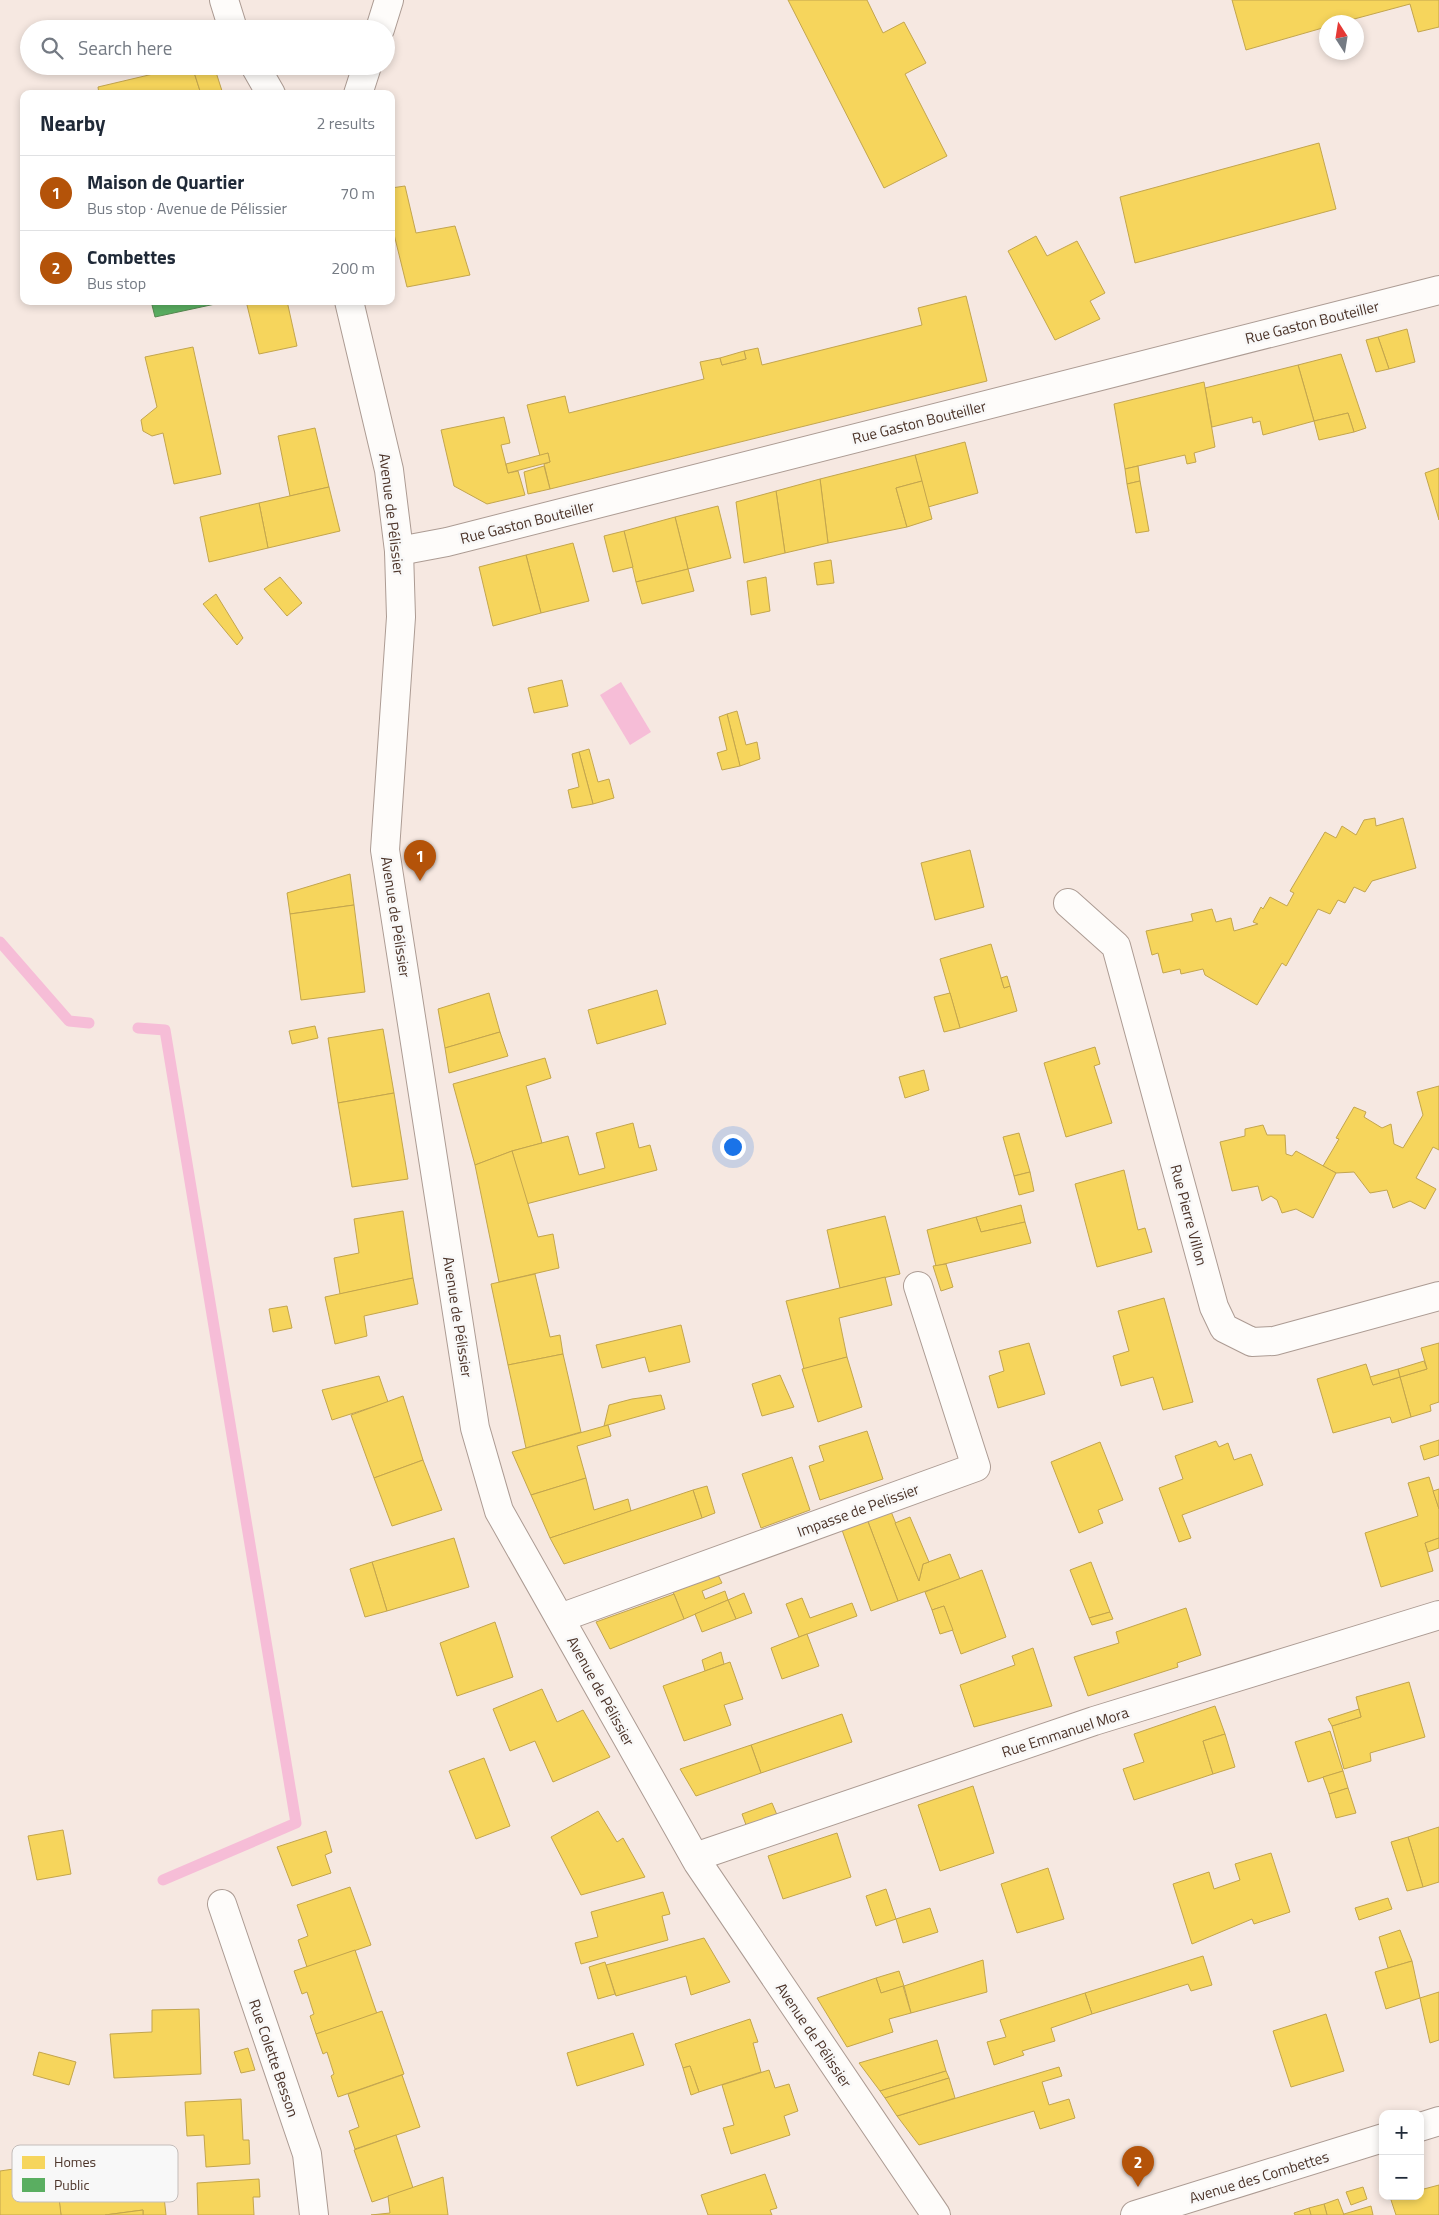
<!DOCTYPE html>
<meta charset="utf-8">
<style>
body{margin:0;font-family:"Titillium Web",sans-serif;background:#f6f6f7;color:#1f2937}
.controls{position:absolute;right:15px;bottom:15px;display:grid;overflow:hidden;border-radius:10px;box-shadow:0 2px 8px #0003}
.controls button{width:45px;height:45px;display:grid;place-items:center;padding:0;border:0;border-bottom:1px solid #e0e1e3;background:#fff;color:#1f2937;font:25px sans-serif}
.compass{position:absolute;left:1319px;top:15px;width:45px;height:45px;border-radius:50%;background:#fff;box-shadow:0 2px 8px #0003;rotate:348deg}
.you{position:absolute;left:732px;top:1146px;width:18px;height:18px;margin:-12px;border:4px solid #fff;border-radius:50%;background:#1a73e8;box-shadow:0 0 0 8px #1a73e833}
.badge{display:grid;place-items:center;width:32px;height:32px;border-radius:50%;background:#b45309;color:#fff;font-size:16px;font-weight:700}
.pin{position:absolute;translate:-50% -41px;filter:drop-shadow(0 1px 2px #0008)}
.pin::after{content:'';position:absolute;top:26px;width:18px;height:15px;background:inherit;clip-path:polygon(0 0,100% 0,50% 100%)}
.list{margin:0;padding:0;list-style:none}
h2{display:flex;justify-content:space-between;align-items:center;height:65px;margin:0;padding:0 20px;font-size:21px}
h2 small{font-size:16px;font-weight:400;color:#747a83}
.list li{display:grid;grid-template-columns:32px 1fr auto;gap:15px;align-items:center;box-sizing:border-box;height:75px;padding:0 20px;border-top:1px solid #e0e1e3}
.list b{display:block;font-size:19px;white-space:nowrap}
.list p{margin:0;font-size:16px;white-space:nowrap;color:#747a83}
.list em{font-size:16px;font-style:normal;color:#747a83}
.icon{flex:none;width:28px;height:28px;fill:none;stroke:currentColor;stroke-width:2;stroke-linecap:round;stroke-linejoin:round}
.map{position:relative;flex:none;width:1439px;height:2215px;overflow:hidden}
.search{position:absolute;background:#fff;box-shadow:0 2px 8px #0003;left:20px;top:20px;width:375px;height:55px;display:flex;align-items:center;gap:12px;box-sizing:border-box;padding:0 18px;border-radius:28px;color:#747a83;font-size:19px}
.panel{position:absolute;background:#fff;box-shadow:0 2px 8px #0003;left:20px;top:90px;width:375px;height:215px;border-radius:10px}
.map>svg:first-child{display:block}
.water{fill:#f6bdd7}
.homes{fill:#f6d55c;stroke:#c3a54d}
.public{fill:#5aae61;stroke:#568950}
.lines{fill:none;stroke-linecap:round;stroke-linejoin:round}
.stream{stroke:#f6bdd7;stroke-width:11}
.street-casing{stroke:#ac9b93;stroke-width:30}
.street{stroke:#fefcfa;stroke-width:28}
.labels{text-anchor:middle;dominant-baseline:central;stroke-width:5;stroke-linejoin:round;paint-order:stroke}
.street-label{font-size:15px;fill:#4c3429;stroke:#f8f8f8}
.key{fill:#f8f8f8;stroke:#c4bdba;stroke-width:1}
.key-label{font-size:14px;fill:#4c3429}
</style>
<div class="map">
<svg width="1439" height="2215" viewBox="0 0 1439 2215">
<rect width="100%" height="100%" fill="#f6e8e1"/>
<polygon class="water" points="621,682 651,732 630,745 600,695"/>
<g class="homes">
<polygon points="788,0 867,0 883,33 904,22 926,63 905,74 947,156 884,188"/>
<polygon points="1232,0 1439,0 1439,27 1418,32 1410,4 1343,22 1326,22 1326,27 1246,50"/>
<polygon points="169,66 192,66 201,94 99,94 98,87 170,70"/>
<polygon points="192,66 214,66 223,94 201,94"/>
<polygon points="1319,143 1336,209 1135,263 1120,197"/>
<polygon points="405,186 416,233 455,226 470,275 407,287 391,222 391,188"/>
<polygon points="1036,236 1047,256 1077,241 1105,293 1090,301 1100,319 1055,340 1008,251"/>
<polygon points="966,296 987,381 550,489 544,464 550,462 548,453 540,456 527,405 565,396 569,413 704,379 700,362 720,358 722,365 746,359 744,351 758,348 762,365 922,325 918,308"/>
<polygon points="246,301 287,301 297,346 259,354"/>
<polygon points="1407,329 1415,362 1389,369 1378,337"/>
<polygon points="1378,337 1389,369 1376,372 1366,340"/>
<polygon points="193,347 221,474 174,484 163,433 152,436 143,431 141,420 157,407 145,357"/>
<polygon points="744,351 746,359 722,365 720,358"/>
<polygon points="1341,354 1366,428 1354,432 1348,413 1314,421 1298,365"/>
<polygon points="1298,365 1314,421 1263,435 1260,421 1253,423 1252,417 1212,427 1205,388"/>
<polygon points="1204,382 1215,447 1194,453 1196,462 1187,464 1185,455 1125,469 1114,404"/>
<polygon points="1348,413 1354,432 1319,440 1314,421"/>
<polygon points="504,417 510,443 501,445 508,473 518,471 525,495 487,504 454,486 441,430"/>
<polygon points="315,428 329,487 290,496 278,436"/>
<polygon points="965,442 978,493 928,507 915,455"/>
<polygon points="548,453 550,462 508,473 506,464"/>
<polygon points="915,455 922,481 896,488 907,527 828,543 820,479"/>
<polygon points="544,466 550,489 528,494 524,472"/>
<polygon points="1138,466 1140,481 1127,484 1125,469"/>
<polygon points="1439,468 1439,520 1425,473"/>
<polygon points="820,479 828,543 785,553 776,491"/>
<polygon points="922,481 932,519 907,527 896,488"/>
<polygon points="1140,481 1149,531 1136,533 1127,484"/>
<polygon points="329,487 340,531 268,548 259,503"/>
<polygon points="776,491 785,553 744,563 736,502"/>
<polygon points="259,503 268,548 209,562 200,517"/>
<polygon points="718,506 731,558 688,569 675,517"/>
<polygon points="675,517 688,569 636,582 624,531"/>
<polygon points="624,531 633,567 613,572 604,536"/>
<polygon points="573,543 589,601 541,613 526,555"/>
<polygon points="526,555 541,613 493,626 479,567"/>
<polygon points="831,560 834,583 817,585 814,563"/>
<polygon points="688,569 694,591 642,604 636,582"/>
<polygon points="280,577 302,603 287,616 264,589"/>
<polygon points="766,577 770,611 751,615 747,581"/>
<polygon points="216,594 243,638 237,645 203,604"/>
<polygon points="562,680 568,706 534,713 528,688"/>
<polygon points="737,711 746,745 757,742 760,759 740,766 727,714"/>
<polygon points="727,714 740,766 722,770 717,753 727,750 719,717"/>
<polygon points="589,749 598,782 609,779 614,798 593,804 579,752"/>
<polygon points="579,752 593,804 572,808 568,790 579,787 572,754"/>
<polygon points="1375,818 1376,826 1403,818 1416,868 1372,881 1365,892 1354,887 1345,903 1338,900 1330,914 1318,909 1286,966 1282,963 1257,1005 1205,975 1203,969 1181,974 1180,969 1163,973 1158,953 1152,955 1146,931 1193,921 1191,914 1212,909 1216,922 1231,918 1234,931 1258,924 1253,922 1261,907 1263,909 1270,897 1287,906 1294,893 1290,891 1325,832 1336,838 1342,826 1356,835 1364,820"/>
<polygon points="970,850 984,907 935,920 921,863"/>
<polygon points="350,874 354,905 290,914 287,893"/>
<polygon points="354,905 365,992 301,1000 290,914"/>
<polygon points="991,944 1004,988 1010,986 1017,1011 960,1028 940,959"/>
<polygon points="1007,976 1010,986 1004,988 1001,978"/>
<polygon points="657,990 666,1024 597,1044 588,1010"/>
<polygon points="489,993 500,1032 445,1048 438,1009"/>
<polygon points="950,993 960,1028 944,1032 934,997"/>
<polygon points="315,1026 318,1038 292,1044 289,1031"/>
<polygon points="383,1029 394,1093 338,1103 328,1038"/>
<polygon points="500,1032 508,1056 449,1073 445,1048"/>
<polygon points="1095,1047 1100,1064 1094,1066 1112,1123 1066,1137 1044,1063"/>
<polygon points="545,1058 551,1078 526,1086 542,1143 512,1151 475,1165 453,1084"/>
<polygon points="924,1070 929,1090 905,1098 899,1077"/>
<polygon points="1439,1086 1439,1150 1433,1147 1416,1178 1436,1189 1425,1209 1410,1201 1393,1208 1387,1190 1370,1193 1354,1172 1336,1173 1323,1166 1339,1139 1336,1138 1354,1107 1366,1112 1364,1117 1382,1128 1391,1124 1394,1144 1403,1148 1423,1115 1417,1092"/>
<polygon points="394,1093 408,1179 352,1187 338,1103"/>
<polygon points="633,1123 639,1148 650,1145 657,1170 526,1204 512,1151 568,1136 579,1175 605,1168 596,1133"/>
<polygon points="1263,1125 1267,1135 1285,1135 1286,1154 1292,1156 1296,1151 1336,1173 1313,1218 1296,1209 1282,1213 1277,1200 1271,1196 1262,1201 1258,1186 1232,1191 1220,1142 1245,1136 1245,1129"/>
<polygon points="1019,1133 1030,1172 1014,1176 1003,1137"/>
<polygon points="512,1151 538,1237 553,1234 559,1268 499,1282 475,1165"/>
<polygon points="1124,1170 1138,1230 1145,1228 1152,1252 1097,1267 1075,1184"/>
<polygon points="1030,1172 1034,1191 1019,1195 1014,1176"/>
<polygon points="1021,1205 1025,1222 981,1232 976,1217"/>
<polygon points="403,1211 413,1278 340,1294 334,1258 359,1253 354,1219"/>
<polygon points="885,1216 900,1274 840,1288 827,1230"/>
<polygon points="976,1217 981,1232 1025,1222 1031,1243 936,1266 927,1230"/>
<polygon points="946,1264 953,1287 941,1291 933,1266"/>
<polygon points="535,1274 550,1337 560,1335 563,1354 508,1365 491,1284"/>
<polygon points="885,1277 892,1305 839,1318 847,1357 804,1369 786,1301"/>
<polygon points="413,1278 418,1304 364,1316 367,1336 335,1344 325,1297"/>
<polygon points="1164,1298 1193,1402 1163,1410 1153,1377 1121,1386 1113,1356 1129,1351 1118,1311"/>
<polygon points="287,1306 292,1328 273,1332 269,1309"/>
<polygon points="681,1325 690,1362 649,1372 645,1357 602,1368 596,1345"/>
<polygon points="1029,1343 1045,1394 998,1408 989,1376 1004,1371 999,1351"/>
<polygon points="1439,1343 1439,1402 1430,1405 1431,1411 1411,1417 1400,1377 1427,1369 1421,1348"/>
<polygon points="563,1354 581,1432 526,1448 508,1365"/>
<polygon points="847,1357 862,1407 818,1422 802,1369"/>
<polygon points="1424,1361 1427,1369 1400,1377 1398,1369"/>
<polygon points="1366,1364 1373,1385 1400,1377 1411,1417 1392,1423 1390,1417 1333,1433 1317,1379"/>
<polygon points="1398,1369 1400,1377 1373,1385 1370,1377"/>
<polygon points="780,1375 794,1407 762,1416 752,1384"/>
<polygon points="379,1376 388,1402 332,1420 322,1390"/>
<polygon points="661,1395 665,1409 604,1426 609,1405 632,1399"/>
<polygon points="403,1396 423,1460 374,1478 351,1415"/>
<polygon points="608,1425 611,1436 577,1446 586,1478 531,1495 512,1452"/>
<polygon points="867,1431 883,1479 820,1500 809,1466 824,1461 819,1446"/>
<polygon points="1439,1440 1439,1455 1424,1460 1420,1446"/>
<polygon points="1216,1441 1219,1447 1228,1443 1234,1460 1251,1454 1263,1485 1182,1515 1191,1538 1179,1542 1159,1488 1183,1479 1175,1456"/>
<polygon points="1100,1442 1123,1500 1098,1510 1103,1523 1079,1533 1051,1462"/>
<polygon points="792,1457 810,1510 761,1528 742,1474"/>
<polygon points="423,1460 442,1510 392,1526 374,1478"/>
<polygon points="1429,1477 1439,1509 1439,1538 1425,1543 1433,1571 1381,1587 1365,1533 1418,1516 1408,1483"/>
<polygon points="586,1478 594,1510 628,1499 631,1511 550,1538 531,1495"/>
<polygon points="707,1486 715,1513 702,1518 693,1490"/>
<polygon points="1439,1489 1439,1509 1433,1491"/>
<polygon points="693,1490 702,1518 564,1564 550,1538"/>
<polygon points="890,1509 919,1581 923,1564 950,1554 960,1579 898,1601 867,1519"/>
<polygon points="910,1517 929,1562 923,1564 919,1581 895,1523"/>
<polygon points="867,1519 898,1601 871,1611 842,1530"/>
<polygon points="454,1538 469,1587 387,1611 372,1562"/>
<polygon points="1439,1538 1439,1548 1428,1552 1425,1543"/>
<polygon points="372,1562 387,1611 365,1617 350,1569"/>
<polygon points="1091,1562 1110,1612 1089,1618 1070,1570"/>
<polygon points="982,1570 1006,1637 961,1654 944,1606 932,1610 925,1592"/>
<polygon points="718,1575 722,1583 702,1591 705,1599 725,1591 728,1600 684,1619 673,1592"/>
<polygon points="744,1593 752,1613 736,1619 728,1600"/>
<polygon points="674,1594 684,1619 610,1649 596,1622"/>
<polygon points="802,1598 810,1618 852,1603 857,1616 799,1637 786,1604"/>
<polygon points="728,1600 736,1619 702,1632 695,1614"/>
<polygon points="944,1606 953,1630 940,1634 932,1610"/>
<polygon points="1186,1608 1201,1655 1177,1663 1178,1667 1088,1696 1074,1657 1119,1643 1116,1632"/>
<polygon points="1110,1612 1113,1619 1092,1625 1089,1618"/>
<polygon points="495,1622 513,1677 457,1696 440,1643"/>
<polygon points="807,1634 819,1666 782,1679 771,1648"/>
<polygon points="1033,1648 1052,1706 974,1727 960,1685 1015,1665 1012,1656"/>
<polygon points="721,1652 724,1664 705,1671 702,1660"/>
<polygon points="730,1662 743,1699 724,1705 731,1725 684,1741 663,1686"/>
<polygon points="1409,1682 1425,1737 1370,1753 1371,1761 1344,1769 1332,1726 1361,1717 1356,1697"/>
<polygon points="542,1689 557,1722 583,1710 610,1757 553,1782 535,1741 510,1751 493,1709"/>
<polygon points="1215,1706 1225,1734 1203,1741 1213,1774 1134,1800 1123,1769 1144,1762 1134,1734"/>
<polygon points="1359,1709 1361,1717 1332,1726 1328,1719"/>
<polygon points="842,1714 852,1742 761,1773 751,1745"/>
<polygon points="1330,1731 1343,1771 1308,1782 1295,1742"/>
<polygon points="1225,1734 1235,1767 1213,1774 1203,1741"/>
<polygon points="751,1745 761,1773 696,1796 680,1769"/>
<polygon points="484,1758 510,1826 476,1839 449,1771"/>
<polygon points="1343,1771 1348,1788 1329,1794 1323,1777"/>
<polygon points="973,1786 994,1853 940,1871 918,1805"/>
<polygon points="1348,1788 1356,1813 1336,1818 1329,1794"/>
<polygon points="772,1803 780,1822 749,1833 742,1814"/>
<polygon points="598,1811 617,1842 623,1838 645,1877 581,1895 551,1837"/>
<polygon points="1439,1827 1439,1882 1423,1887 1408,1837"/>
<polygon points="63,1830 71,1874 37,1880 28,1836"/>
<polygon points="326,1831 332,1852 325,1855 331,1873 292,1886 277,1847"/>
<polygon points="837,1833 851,1877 783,1899 768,1856"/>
<polygon points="1408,1837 1423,1887 1407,1891 1391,1842"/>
<polygon points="1271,1853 1290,1912 1254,1924 1252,1919 1192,1944 1173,1884 1209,1872 1214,1889 1240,1880 1235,1864"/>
<polygon points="1048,1868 1064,1919 1017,1933 1001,1884"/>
<polygon points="350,1887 371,1945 307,1967 298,1940 308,1936 297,1905"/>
<polygon points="886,1889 896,1919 876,1926 866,1896"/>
<polygon points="663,1892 670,1914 662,1916 668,1940 581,1964 575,1943 598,1937 591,1912"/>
<polygon points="1388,1898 1392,1909 1359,1920 1355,1908"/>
<polygon points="930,1908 938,1932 903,1943 896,1919"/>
<polygon points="1400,1930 1412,1961 1388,1968 1379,1937"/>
<polygon points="704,1938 730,1982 691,1995 686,1976 616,1996 606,1965"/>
<polygon points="355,1950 377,2014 316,2034 310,2016 314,2014 307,1992 302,1994 294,1971"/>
<polygon points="1203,1956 1212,1985 1191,1991 1188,1984 1092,2014 1085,1993"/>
<polygon points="983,1960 987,1992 911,2013 904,1986"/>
<polygon points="1412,1961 1420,1998 1386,2009 1375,1972"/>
<polygon points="605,1962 615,1994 598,1999 589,1967"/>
<polygon points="899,1971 904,1986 881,1993 876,1978"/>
<polygon points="876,1978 881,1993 903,1986 911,2013 889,2019 893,2032 847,2047 817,1998"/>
<polygon points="1439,1992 1439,2040 1430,2043 1420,1998"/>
<polygon points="1085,1993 1092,2014 1051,2028 1055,2041 1022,2051 1024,2055 994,2065 987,2042 1006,2037 1000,2020"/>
<polygon points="199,2009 201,2074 114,2078 110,2034 152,2032 152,2010"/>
<polygon points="382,2011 404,2074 338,2097 331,2076 334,2074 327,2052 323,2054 316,2034"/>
<polygon points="1326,2014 1344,2071 1291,2087 1273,2031"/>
<polygon points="750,2019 758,2042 753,2043 761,2072 699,2092 690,2066 683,2068 675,2044"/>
<polygon points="633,2033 644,2065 577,2086 567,2053"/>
<polygon points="937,2040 946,2071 880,2091 859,2063"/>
<polygon points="248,2048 255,2070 241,2073 234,2052"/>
<polygon points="39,2052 76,2062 69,2085 33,2075"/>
<polygon points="690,2066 699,2092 691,2095 683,2068"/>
<polygon points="1059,2067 1062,2076 1042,2082 1049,2105 1069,2099 1075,2118 1040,2129 1034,2111 919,2145 897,2116"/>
<polygon points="769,2070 775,2088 789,2084 798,2111 784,2116 790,2135 731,2154 723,2128 734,2125 722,2085"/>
<polygon points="946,2071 949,2078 885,2098 880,2091"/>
<polygon points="402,2075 420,2127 355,2149 349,2131 359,2127 348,2094"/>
<polygon points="949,2078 955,2098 897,2116 885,2098"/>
<polygon points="241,2099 243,2140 249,2140 250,2164 206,2167 204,2135 187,2136 185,2102"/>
<polygon points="396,2135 413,2188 372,2202 354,2150"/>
<polygon points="138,2159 140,2172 161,2169 166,2215 143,2215 143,2210 105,2215 61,2215 55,2169"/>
<polygon points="55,2163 61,2215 0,2215 0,2171"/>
<polygon points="765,2174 777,2208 770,2210 772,2215 708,2215 701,2195"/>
<polygon points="443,2177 448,2215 371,2215 390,2213 388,2196"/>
<polygon points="259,2179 260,2197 253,2197 254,2215 198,2215 197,2183"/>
<polygon points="1439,2185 1439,2215 1396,2215 1391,2200 1402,2196 1420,2196 1420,2190"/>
<polygon points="1363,2187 1367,2199 1351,2205 1346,2192"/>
<polygon points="1338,2199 1344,2215 1327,2215 1324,2204"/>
<polygon points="1324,2204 1327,2215 1311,2215 1309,2208"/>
<polygon points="1371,2206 1373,2215 1344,2215 1344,2214"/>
<polygon points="1309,2208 1311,2215 1295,2215 1294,2213"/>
<polygon points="143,2210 143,2215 105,2215"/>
</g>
<polygon class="public" points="151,301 229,301 155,317"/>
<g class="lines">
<g class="stream">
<polyline points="0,942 69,1021 89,1023"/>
<polyline points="138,1028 165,1030 296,1823 163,1880"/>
</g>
<defs>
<g id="street">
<polyline points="224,0 233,29"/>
<polyline points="380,29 389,0"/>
<polyline points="255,66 271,94"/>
<polyline points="358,94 367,66"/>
<polyline points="349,301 389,470 399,551 401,617 385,850 475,1428 499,1511 698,1863 936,2215"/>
<polyline points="399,551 447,542 1439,290"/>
<polyline points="1068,903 1116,946 1214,1307 1224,1328 1252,1342 1274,1341 1439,1296"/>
<polyline points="560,1618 976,1467 918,1286"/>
<polyline points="695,1857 1094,1721 1439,1615"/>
<polyline points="222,1904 307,2154 314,2215"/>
<polyline points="1420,2127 1439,2121"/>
<polyline points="1135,2215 1383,2138"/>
</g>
</defs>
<use href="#street" class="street-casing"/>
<use href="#street" class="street"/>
</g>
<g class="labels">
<g class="street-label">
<text transform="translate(1312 322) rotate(-14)">Rue Gaston Bouteiller</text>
<text transform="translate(919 422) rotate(-14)">Rue Gaston Bouteiller</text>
<text transform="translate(392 514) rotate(83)">Avenue de Pélissier</text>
<text transform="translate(527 522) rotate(-14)">Rue Gaston Bouteiller</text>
<text transform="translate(396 917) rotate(81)">Avenue de Pélissier</text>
<text transform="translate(1189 1215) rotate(75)">Rue Pierre Villon</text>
<text transform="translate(458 1317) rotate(81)">Avenue de Pélissier</text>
<text transform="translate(858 1510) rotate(-20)">Impasse de Pelissier</text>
<text transform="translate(601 1691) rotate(61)">Avenue de Pélissier</text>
<text transform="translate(1065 1732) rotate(-18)">Rue Emmanuel Mora</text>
<text transform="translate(814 2035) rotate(56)">Avenue de Pélissier</text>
<text transform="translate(274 2058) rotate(71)">Rue Colette Besson</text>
<text transform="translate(1259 2177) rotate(-17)">Avenue des Combettes</text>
</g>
</g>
<rect x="12" y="2145" width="166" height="57" rx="8" class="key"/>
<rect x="22" y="2156" width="23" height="13" fill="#f6d55c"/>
<rect x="22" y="2178" width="23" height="14" fill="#5aae61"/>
<g class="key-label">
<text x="54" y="2167">Homes</text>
<text x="54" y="2190">Public</text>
</g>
</svg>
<div class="controls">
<button>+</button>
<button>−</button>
</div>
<svg class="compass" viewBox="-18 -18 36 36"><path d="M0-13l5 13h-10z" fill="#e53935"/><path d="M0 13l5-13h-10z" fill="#747a83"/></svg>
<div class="you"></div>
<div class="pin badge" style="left:420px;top:881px">1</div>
<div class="pin badge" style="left:1138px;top:2187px">2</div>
<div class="search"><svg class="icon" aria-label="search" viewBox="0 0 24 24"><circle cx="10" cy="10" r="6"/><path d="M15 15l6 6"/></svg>Search here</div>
<section class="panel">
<h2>Nearby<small>2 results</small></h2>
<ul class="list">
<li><span class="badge">1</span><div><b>Maison de Quartier</b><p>Bus stop · Avenue de Pélissier</p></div><em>70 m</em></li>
<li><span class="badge">2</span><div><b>Combettes</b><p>Bus stop</p></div><em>200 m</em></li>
</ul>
</section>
</div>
